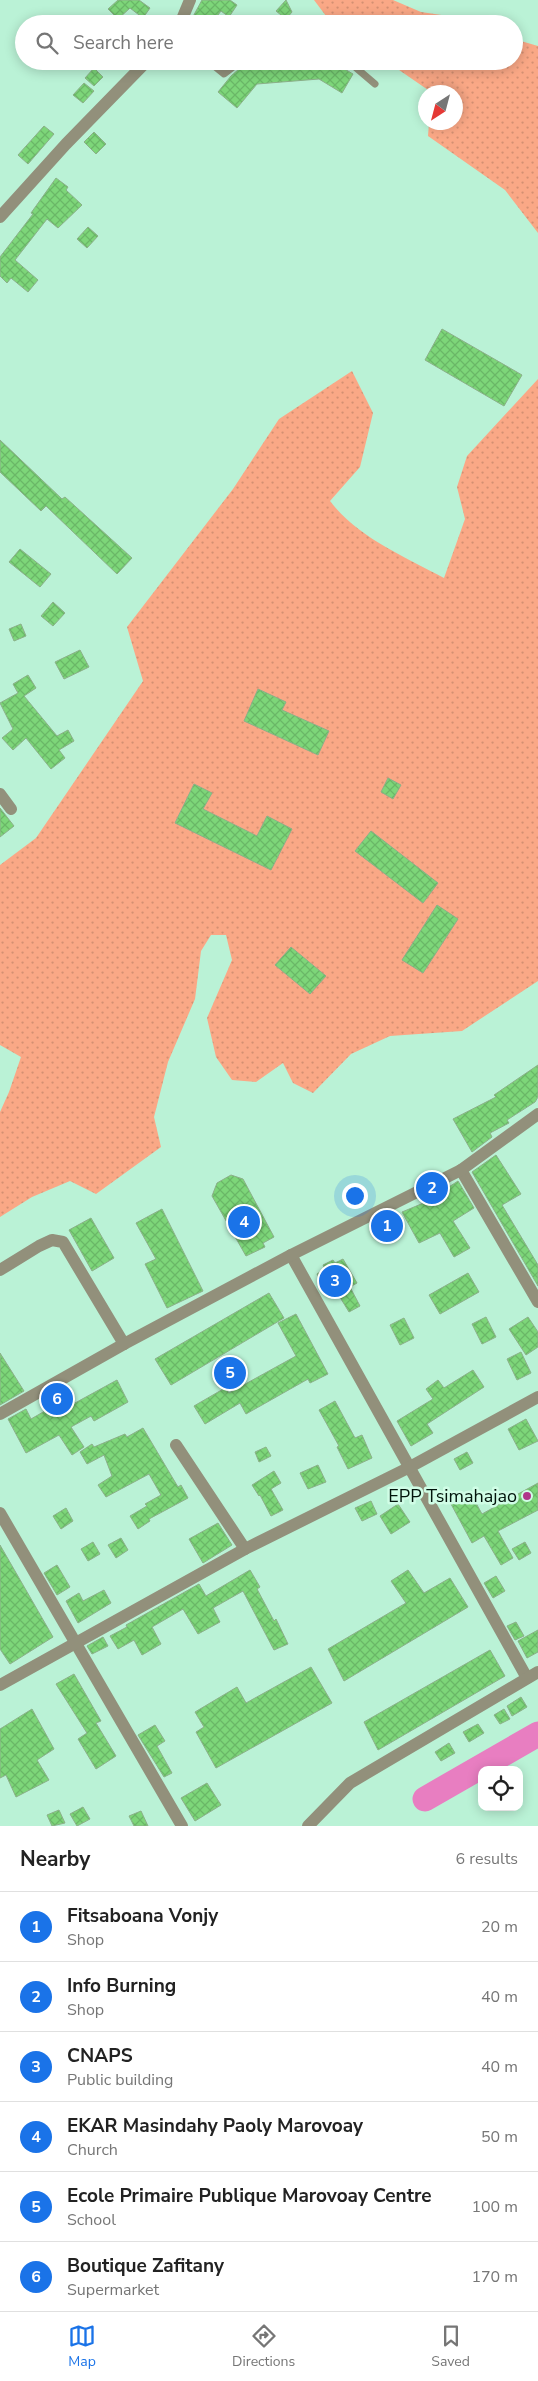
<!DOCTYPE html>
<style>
body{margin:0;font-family:"Nunito Sans",sans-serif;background:#f6f6f6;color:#222}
.controls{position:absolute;right:15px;bottom:15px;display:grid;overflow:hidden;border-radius:10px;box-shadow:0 2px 12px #0003}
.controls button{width:45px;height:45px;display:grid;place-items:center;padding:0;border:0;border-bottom:1px solid #e0e0e0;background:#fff;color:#222;font:25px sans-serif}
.compass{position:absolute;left:418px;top:85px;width:45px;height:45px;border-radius:50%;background:#fff;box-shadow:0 2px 12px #0003;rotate:216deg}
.you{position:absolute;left:354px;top:1195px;width:18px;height:18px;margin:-12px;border:4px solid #fff;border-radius:50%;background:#1a73e8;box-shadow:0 0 0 8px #1a73e833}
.badge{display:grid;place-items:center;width:32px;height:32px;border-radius:50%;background:#1a73e8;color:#fff;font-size:16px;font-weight:700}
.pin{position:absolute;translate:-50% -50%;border:2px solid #fff;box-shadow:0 1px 5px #0006}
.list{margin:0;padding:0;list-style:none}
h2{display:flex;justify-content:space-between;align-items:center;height:65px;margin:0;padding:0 20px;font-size:21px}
h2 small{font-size:16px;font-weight:400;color:#767676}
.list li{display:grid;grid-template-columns:32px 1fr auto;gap:15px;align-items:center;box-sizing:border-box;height:70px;padding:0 20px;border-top:1px solid #e0e0e0}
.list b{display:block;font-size:19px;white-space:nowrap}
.list p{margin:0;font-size:16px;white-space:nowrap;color:#767676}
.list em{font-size:16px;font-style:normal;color:#767676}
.icon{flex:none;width:28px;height:28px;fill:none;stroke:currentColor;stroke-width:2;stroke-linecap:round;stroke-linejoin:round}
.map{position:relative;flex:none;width:538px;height:1826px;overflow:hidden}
.search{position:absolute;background:#fff;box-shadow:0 2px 12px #0003;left:15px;right:15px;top:15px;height:55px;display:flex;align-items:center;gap:12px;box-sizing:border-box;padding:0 18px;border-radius:28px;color:#767676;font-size:19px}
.sheet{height:485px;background:#fff}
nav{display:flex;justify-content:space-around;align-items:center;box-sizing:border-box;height:70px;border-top:1px solid #e0e0e0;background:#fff;font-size:14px;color:#767676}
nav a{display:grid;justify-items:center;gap:2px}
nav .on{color:#1a73e8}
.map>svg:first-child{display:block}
.grass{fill:url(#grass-dots)}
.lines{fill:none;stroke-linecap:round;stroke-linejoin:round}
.river{stroke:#e87ec1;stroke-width:25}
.building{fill:url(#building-cross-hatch);stroke:#8bb089}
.service{stroke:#92907b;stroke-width:7}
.minor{stroke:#92907b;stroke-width:12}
.poi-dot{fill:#b03689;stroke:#d0fde6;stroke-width:2}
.labels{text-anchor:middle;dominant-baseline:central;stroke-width:5;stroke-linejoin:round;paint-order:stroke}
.poi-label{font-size:18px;fill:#01140b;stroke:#d0fde6;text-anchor:end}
</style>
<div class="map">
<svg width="538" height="1826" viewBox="0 0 538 1826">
<defs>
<pattern id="grass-dots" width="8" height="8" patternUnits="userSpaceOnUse" patternTransform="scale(1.25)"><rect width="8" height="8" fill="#faa886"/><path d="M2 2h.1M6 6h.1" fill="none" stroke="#d49072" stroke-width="1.8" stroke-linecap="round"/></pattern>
<pattern id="building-cross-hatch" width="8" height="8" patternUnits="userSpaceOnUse" patternTransform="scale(1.25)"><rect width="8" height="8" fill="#7dd679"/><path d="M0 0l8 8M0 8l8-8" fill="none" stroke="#6ab767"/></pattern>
</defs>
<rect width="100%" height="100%" fill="#baf2d6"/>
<g class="grass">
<polygon points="314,0 393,0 421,12 503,24 332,24"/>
<polygon points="514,39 538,46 538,233 505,190 428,136 429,123 456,122 456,92 431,92 386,61 514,61"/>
<path d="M 352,371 L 373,413 L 360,467 L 330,501 C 357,537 405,557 444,578 L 465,519 L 457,487 L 467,456 L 538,379 L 538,981 L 462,1031 L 390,1036 L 351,1054 L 313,1093 L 293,1083 L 283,1063 L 256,1082 L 232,1080 L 216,1057 L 207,1018 L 232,960 L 226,935 L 211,935 L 201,951 L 195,999 L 168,1062 L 154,1117 L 161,1147 L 96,1194 L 70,1181 L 32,1197 L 0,1217 L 0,1112 L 9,1092 L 21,1057 L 0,1045 L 0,865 L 36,838 L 143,681 L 127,627 L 233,489 L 279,419 Z"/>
</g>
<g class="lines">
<polyline class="river" points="425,1799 538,1734"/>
</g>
<g class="building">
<polygon points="118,0 139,0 150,8 143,18 130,8 118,19 108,9"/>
<polygon points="202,0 230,0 237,5 229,17 221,11 211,24 189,24"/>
<polygon points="286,0 292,12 286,19 276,11"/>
<polygon points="248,61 331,61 353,74 342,93 319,79 257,84 237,108 218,92 231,76"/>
<polygon points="94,68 103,77 94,86 85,78"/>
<polygon points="84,83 94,91 83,103 73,95"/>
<polygon points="44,126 54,134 28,164 18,155"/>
<polygon points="94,132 106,144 96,154 84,142"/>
<polygon points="56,178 68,187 66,190 82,205 58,228 47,219 15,260 38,280 28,292 11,278 7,283 0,276 0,257 33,214 31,213"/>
<polygon points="88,227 98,236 87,248 77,239"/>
<polygon points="442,329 522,375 504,406 425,360"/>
<polygon points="0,440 62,499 65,497 132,558 117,574 46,506 41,511 0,472"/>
<polygon points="20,549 51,574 40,587 9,562"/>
<polygon points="53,602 65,613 53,626 41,616"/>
<polygon points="21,624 26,636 14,641 9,629"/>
<polygon points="80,650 89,667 64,679 55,662"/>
<polygon points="28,675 36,688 24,696 57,736 68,730 74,741 59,750 65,758 51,769 26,738 13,750 2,738 13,729 0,703 18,693 13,684"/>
<polygon points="258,689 286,702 282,710 329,731 318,755 244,721"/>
<polygon points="388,778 401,785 393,799 381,792"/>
<polygon points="194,784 212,793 203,809 257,836 267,816 292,829 271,870 175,823"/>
<polygon points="0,808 14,826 0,837"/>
<polygon points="371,831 438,883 423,903 355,851"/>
<polygon points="437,905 458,919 423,973 402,960"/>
<polygon points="291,947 326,976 310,994 275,965"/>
<polygon points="538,1065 538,1097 535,1102 507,1120 509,1123 490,1133 492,1137 472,1152 453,1119 496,1097 494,1095"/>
<polygon points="496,1155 521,1194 502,1205 538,1265 538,1286 472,1172"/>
<polygon points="231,1175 243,1179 274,1237 263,1243 265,1247 246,1256 212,1196 217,1183"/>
<polygon points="458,1181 474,1208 453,1221 470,1248 454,1257 440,1233 419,1243 402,1212 426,1202"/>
<polygon points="162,1209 203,1291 167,1308 145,1264 156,1259 136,1223"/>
<polygon points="91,1218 114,1258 92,1271 69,1230"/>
<polygon points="343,1259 357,1283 350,1287 360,1306 349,1312 338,1294 330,1298 317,1274 325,1269 323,1265 333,1260 335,1263"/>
<polygon points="468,1273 479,1292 440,1314 429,1295"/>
<polygon points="269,1293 284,1318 171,1385 155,1359"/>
<polygon points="296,1314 328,1374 310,1383 308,1379 246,1414 240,1403 205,1424 194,1406 225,1388 229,1393 296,1356 278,1323"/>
<polygon points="486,1317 496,1337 482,1344 472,1324"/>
<polygon points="528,1317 538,1332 538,1347 526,1355 509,1329"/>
<polygon points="404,1318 414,1338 400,1345 390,1325"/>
<polygon points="521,1352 531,1373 517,1380 507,1359"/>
<polygon points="0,1353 24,1391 0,1405"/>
<polygon points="473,1370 484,1387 427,1424 433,1433 411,1446 397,1421 433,1399 426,1389 438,1380 444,1388"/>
<polygon points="117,1380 128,1402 94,1421 91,1416 71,1427 84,1447 72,1455 59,1435 26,1453 8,1419 26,1409 31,1419 71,1396 75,1403"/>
<polygon points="335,1401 355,1438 362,1435 372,1458 348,1469 337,1447 339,1446 319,1410"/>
<polygon points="526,1419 538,1441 519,1450 508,1429"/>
<polygon points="143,1428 178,1487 181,1485 188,1498 149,1519 150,1521 138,1529 130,1516 147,1506 145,1504 161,1495 149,1474 106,1497 98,1485 112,1476 104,1455 87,1464 80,1452 92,1444 94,1447 125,1434 127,1437"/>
<polygon points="266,1447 271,1456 259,1462 255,1452"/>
<polygon points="467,1452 473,1463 460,1470 454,1459"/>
<polygon points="318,1465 326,1482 308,1489 300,1473"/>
<polygon points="274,1471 281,1483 271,1489 283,1510 271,1516 260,1495 259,1496 252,1485"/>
<polygon points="538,1483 538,1510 498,1531 513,1558 501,1565 484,1536 472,1543 451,1504 471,1494 482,1514"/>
<polygon points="371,1501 377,1514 362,1521 355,1508"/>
<polygon points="398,1504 410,1522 391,1534 380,1516"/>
<polygon points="66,1508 73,1521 61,1529 53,1516"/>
<polygon points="218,1523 232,1545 203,1563 189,1539"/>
<polygon points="121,1538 128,1550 116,1558 108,1545"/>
<polygon points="93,1542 100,1554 88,1561 81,1549"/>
<polygon points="525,1542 531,1553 519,1560 512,1549"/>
<polygon points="0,1545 53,1637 10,1664 0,1649"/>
<polygon points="57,1565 70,1587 57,1595 44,1573"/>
<polygon points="250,1570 260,1587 257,1589 274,1621 276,1619 288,1644 274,1650 243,1591 213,1608 220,1622 198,1634 183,1609 152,1627 161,1644 142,1655 134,1640 118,1649 110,1636 127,1627 126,1625 199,1584 206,1596"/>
<polygon points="408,1570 424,1593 450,1578 468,1607 344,1681 328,1649 406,1603 391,1581"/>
<polygon points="496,1576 505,1591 493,1598 484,1583"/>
<polygon points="104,1590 111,1603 78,1623 66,1601 79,1593 83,1601"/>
<polygon points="516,1622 524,1636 515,1640 507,1626"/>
<polygon points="538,1630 538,1652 527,1658 518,1641"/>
<polygon points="103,1637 108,1646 92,1654 87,1646"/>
<polygon points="490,1650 505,1676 378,1750 364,1722"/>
<polygon points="311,1667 332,1703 216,1768 196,1732 204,1727 195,1712 237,1687 246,1703"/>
<polygon points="74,1674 101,1721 96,1723 116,1756 96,1769 78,1739 87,1733 56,1684"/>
<polygon points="521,1697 527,1707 512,1716 507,1706"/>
<polygon points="32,1709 54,1749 37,1760 49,1780 16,1797 6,1775 0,1778 0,1729"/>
<polygon points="504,1709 510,1719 500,1724 494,1715"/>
<polygon points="478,1724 484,1733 469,1742 463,1732"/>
<polygon points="155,1725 165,1741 157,1746 172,1773 164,1777 138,1735"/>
<polygon points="449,1743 455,1753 441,1761 435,1752"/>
<polygon points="207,1783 221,1805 195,1821 181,1798"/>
<polygon points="83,1807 90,1819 77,1826 70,1814"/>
<polygon points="59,1810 65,1823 52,1826 47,1815"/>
<polygon points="141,1811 148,1826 134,1826 129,1816"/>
</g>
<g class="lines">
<g class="service">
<polyline points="208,61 224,74 241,61"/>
<polyline points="348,61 375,84"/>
</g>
<g class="minor">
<polyline points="180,24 190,0"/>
<polyline points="0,217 66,144 147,61"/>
<polyline points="0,794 11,809"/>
<polyline points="461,1170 538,1302"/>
<polyline points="291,1255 527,1678"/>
<polyline points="0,1270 39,1246 52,1240 63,1242 124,1344"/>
<polyline points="0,1414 124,1344 291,1255 461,1170 538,1114"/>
<polyline points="176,1445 245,1549"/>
<polyline points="0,1513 182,1826"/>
<polyline points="0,1685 245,1549 408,1468 538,1397"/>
<polyline points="308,1826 350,1783 538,1672"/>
</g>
</g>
<circle class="poi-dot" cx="527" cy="1496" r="5"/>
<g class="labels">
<g class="poi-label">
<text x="517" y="1496">EPP Tsimahajao</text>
</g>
</g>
</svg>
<div class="controls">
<button><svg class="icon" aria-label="locate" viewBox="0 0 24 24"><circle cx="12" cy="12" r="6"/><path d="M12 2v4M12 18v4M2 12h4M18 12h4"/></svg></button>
</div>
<svg class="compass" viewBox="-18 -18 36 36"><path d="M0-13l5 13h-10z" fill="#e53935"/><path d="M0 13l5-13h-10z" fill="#767676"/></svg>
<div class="you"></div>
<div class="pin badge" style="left:387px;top:1226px">1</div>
<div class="pin badge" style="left:432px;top:1188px">2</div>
<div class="pin badge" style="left:335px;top:1281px">3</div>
<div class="pin badge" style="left:244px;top:1222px">4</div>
<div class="pin badge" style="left:230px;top:1373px">5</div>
<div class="pin badge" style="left:57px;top:1399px">6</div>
<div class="search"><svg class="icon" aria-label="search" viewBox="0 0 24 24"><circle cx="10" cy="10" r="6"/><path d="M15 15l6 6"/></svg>Search here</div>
</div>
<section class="sheet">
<h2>Nearby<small>6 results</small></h2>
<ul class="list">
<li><span class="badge">1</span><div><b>Fitsaboana Vonjy</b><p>Shop</p></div><em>20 m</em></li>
<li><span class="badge">2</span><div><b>Info Burning</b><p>Shop</p></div><em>40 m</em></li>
<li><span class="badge">3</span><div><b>CNAPS</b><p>Public building</p></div><em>40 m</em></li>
<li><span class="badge">4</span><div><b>EKAR Masindahy Paoly Marovoay</b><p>Church</p></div><em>50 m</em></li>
<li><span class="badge">5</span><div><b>Ecole Primaire Publique Marovoay Centre</b><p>School</p></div><em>100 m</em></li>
<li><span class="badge">6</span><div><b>Boutique Zafitany</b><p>Supermarket</p></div><em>170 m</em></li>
</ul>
</section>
<nav>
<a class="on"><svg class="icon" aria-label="map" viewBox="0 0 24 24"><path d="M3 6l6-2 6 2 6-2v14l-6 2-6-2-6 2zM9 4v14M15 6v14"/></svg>Map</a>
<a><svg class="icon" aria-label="directions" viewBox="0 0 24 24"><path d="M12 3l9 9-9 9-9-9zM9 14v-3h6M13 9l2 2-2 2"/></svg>Directions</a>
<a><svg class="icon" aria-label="saved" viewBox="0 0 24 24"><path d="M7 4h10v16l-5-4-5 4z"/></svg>Saved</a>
</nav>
